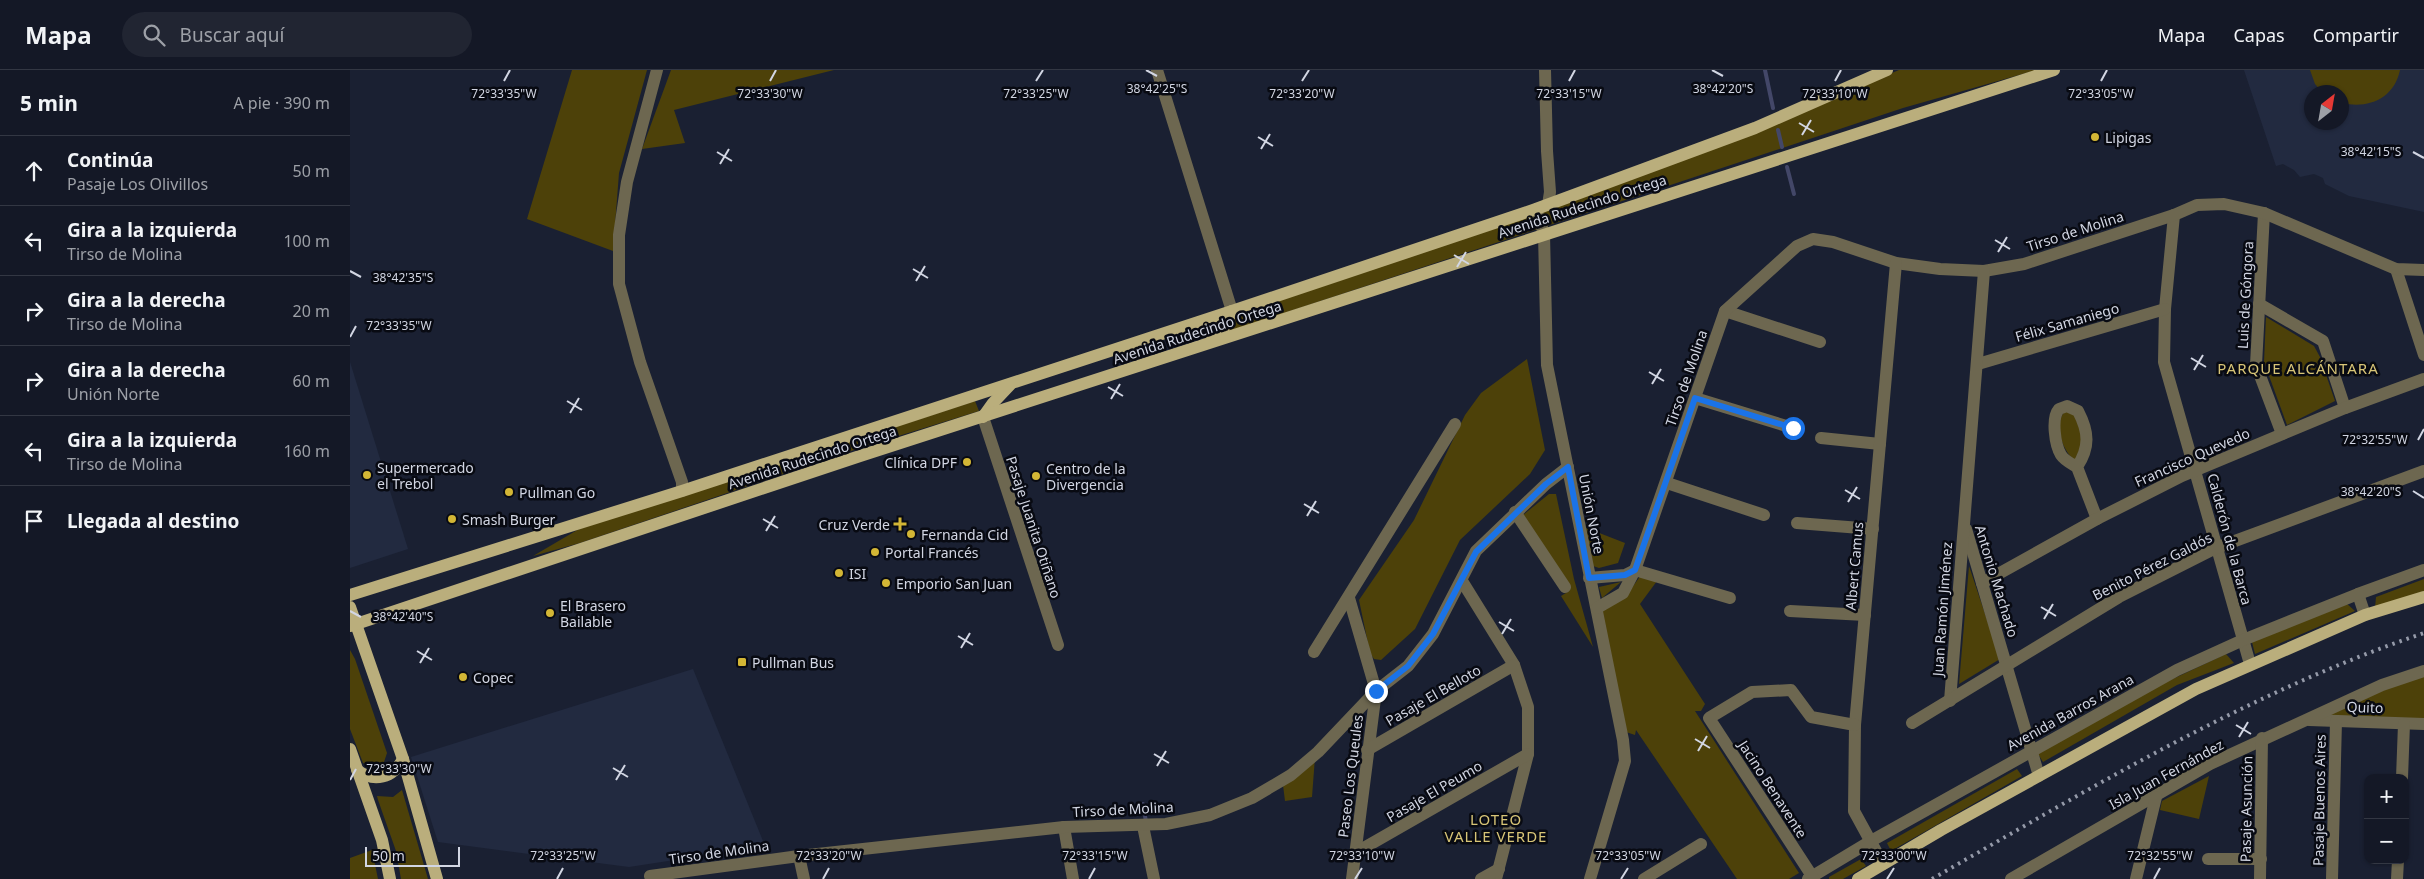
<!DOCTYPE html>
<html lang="es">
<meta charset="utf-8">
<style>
body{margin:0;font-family:"Noto Sans",sans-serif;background:#212532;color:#f1f3f6}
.controls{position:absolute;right:15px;bottom:15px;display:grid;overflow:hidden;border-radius:10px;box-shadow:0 1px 4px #0004}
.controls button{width:45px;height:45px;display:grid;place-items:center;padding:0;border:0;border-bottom:1px solid #333743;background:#141826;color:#f1f3f6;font:25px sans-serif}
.compass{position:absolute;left:1954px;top:15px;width:45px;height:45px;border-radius:50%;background:#141826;box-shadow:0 1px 4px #0004;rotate:31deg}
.scale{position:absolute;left:15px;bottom:12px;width:95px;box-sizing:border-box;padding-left:5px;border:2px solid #d2d6e3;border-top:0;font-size:14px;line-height:18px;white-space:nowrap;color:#d2d6e3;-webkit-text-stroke:4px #080a12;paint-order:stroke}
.stop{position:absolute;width:15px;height:15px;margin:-11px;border:4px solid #1a73e8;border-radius:50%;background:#fff}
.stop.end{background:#1a73e8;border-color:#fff;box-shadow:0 1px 5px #0008}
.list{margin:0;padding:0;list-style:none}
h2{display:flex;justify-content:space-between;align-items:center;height:65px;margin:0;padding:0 20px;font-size:21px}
h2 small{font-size:16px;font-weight:400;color:#9da0a7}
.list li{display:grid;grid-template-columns:32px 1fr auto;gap:15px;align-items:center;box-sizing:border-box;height:70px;padding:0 20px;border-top:1px solid #333743}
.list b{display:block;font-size:19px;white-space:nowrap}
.list p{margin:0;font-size:16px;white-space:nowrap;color:#9da0a7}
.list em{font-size:16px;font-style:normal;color:#9da0a7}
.icon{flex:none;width:28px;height:28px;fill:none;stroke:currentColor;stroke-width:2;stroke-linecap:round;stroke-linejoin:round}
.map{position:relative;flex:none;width:2074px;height:809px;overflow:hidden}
header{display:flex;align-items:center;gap:30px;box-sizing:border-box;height:70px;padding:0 25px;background:#141826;border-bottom:1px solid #333743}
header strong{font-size:24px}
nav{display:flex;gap:28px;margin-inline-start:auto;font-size:18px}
.search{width:350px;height:45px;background:#212532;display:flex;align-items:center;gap:12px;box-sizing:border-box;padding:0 18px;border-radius:28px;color:#9da0a7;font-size:19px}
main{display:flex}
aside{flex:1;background:#141826}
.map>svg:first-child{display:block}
.built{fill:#222a40;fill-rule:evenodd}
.green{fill:#4d4109}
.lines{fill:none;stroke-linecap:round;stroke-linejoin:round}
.stream{stroke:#434768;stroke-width:4}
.minor{stroke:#6d6750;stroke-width:12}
.major{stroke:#baae7c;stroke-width:12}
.rail{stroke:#959aa9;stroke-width:4;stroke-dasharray:2.5 5;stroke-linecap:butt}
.route{stroke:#1a73e8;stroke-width:6}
.ticks{fill:none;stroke:#d2d6e3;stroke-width:2}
.poi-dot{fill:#d3b635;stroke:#080a12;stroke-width:2}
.labels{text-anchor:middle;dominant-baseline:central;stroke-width:5;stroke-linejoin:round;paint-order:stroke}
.poi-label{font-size:14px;fill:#d2d6e3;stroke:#080a12;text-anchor:start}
.street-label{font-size:14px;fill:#d2d6e3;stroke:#080a12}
.neighbourhood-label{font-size:15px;letter-spacing:1px;fill:#d8c577;stroke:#080a12}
.ticks-label{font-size:12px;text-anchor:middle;fill:#d2d6e3;stroke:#080a12;stroke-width:5;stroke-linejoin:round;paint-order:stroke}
</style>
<header>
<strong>Mapa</strong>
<div class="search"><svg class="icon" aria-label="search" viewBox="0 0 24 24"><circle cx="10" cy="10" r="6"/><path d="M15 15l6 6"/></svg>Buscar aquí</div>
<nav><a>Mapa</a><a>Capas</a><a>Compartir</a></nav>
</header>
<main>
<aside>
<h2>5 min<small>A pie · 390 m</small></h2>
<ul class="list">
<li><svg class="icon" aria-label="ahead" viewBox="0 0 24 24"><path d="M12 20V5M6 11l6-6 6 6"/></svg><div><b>Continúa</b><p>Pasaje Los Olivillos</p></div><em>50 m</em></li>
<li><svg class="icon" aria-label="left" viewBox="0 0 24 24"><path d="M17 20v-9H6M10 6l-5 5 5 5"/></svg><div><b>Gira a la izquierda</b><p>Tirso de Molina</p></div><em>100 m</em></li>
<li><svg class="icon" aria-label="right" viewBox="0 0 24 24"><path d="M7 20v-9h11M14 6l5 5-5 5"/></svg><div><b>Gira a la derecha</b><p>Tirso de Molina</p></div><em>20 m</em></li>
<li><svg class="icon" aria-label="right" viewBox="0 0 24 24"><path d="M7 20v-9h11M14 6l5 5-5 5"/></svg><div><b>Gira a la derecha</b><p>Unión Norte</p></div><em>60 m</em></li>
<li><svg class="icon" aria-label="left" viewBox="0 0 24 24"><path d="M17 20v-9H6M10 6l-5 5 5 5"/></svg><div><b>Gira a la izquierda</b><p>Tirso de Molina</p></div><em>160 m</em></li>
<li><svg class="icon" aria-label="arrive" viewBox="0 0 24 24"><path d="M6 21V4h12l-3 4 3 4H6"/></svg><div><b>Llegada al destino</b></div></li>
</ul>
</aside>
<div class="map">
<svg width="2074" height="809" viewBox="0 0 2074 809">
<rect width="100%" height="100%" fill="#1a2032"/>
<g class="built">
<path d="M 1894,0 L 2074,0 L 2074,142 L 1999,126 L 1975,114 L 1973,108 L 1964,104 L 1950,107 L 1944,100 L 1933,94 L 1926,96 ZM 1962,22 L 1992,22 L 1992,52 L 1962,52 Z"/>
<polygon points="0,292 58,479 0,498"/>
<polygon points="343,599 415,776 279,797 88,772 61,687"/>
</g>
<g class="green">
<polygon points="222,0 297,0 269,103 263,181 177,149"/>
<polygon points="321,0 484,0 324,40 335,73 292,79"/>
<polygon points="1549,0 1687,0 1553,38 877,262 884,246 1451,42"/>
<path d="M 1960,0 L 2050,0 C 2044,29 2018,39 1992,33 L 1992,22 L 1972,22 L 1965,14 Z"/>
<polygon points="1916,247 1964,276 1970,287 1985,331 1937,355 1914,292"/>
<polygon points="1177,289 1195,380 1180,404 1110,470 1065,559 1031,590 1024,589 1020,583 1009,530 1064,450 1115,345 1131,323"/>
<polygon points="625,331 629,341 513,377 230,473 183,486 229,459"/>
<path d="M 1715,341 L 1724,345 C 1733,365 1735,371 1726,391 C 1712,382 1703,354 1715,341 Z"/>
<polygon points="1199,424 1206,424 1224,509 1243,577 1211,526 1219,521 1173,445"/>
<polygon points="1234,457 1275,473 1268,493 1249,498 1243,496"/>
<polygon points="1619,496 1650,589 1609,614"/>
<polygon points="1291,505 1307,511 1290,534 1355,634 1351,641 1345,641 1449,803 1439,809 1387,809 1286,660 1285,665 1276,662 1251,542 1276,526"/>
<polygon points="2074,509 2074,521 2025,538 2026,527"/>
<polygon points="1271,512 1252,528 1249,517"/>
<polygon points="1996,533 2005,541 1905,584 1902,572"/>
<polygon points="0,580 5,589 37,683 34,692 26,697 13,693 0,659"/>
<polygon points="1876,584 1884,593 1827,615 1693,692 1688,684 1812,614"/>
<polygon points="2074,604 2074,650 1979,646 1997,633"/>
<polygon points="965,687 962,727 935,731 933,715"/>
<polygon points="1667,699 1672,706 1541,781 1537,773"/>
<polygon points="1859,706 1849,749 1810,740 1812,731"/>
<polygon points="52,720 78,809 51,809 46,781 28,730 27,726 43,727"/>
<polygon points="22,780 28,809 0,809 0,788"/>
<polygon points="1511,789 1516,796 1493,809 1479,809 1479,807"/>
</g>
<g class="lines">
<g class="stream">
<polyline points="1415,0 1423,38"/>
<polyline points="1428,60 1432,77"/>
<polyline points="1437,97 1444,124"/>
<polyline points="793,734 796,752"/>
</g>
<g class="minor">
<polyline points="307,0 277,112 269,165 269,214 290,292 332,412 332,421"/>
<polyline points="807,0 882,241"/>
<polyline points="1195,0 1197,81 1200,122 1198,135"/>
<polyline points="1186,139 1194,164 1197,295 1273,670 1275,691 1240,809"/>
<polyline points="1914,143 1906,295 1932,364"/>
<polyline points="1824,145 1815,239 1814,292 1900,594"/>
<polyline points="2046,199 2074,285"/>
<polyline points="1909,234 1973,271 1995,338"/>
<polyline points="1375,241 1470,272"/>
<polyline points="1628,294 1815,239"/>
<polyline points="1345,328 1443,358"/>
<polyline points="633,347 708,575"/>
<polyline points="1471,368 1530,374"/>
<path d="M 1727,397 C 1722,394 1715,391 1711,385 C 1705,375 1701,348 1709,339 L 1717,336 L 1728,341 C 1739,362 1740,377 1727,397 L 1747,449"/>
<polyline points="1317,413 1414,445"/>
<polyline points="1165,442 1215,517"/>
<polyline points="1447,453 1523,459"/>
<polyline points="1616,459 1689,706"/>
<polyline points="1285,500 1380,528"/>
<polyline points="1239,508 1275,505 1285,500"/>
<polyline points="1112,511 1164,595 1178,637 1178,684 1146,809"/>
<polyline points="1632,513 1747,449 1832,406 1995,338 2074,309"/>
<polyline points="2008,524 2015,545"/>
<polyline points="999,528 1026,621 1002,809"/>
<polyline points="1247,538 1273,523 1285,500 1375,241 1447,176 1463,169 1483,172 1546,193 1590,199 1634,201 1674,194 1824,145 1847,135 1874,134 1914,143 2046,199 2074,200"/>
<polyline points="1440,541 1515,545"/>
<polyline points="964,582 1105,354"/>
<polyline points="1600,631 1634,201"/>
<polyline points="1959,650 2074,654"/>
<polyline points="1562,653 1769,527 1866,478 2074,401"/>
<polyline points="1017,680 1164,595"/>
<polyline points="2052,708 2054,654"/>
<polyline points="793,756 804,809"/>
<polyline points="714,757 723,809"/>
<polyline points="1005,783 1178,684"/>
<polyline points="449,786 454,809"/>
<polyline points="1858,789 1911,789"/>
<polyline points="1533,794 1504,741 1505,655 1546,193"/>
<polyline points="300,806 449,786 714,757 816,754 860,745 902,728 941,705 968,682 1026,621 1058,596 1083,564 1126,481 1196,414 1218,397"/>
<polyline points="1131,809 1149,799"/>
<polyline points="1294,809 1351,774"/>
<polyline points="1458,809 1521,771 1827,600 1893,570 2008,524 2074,500"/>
<polyline points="1464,809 1359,648 1402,622 1441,620 1461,647 1505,655"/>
<polyline points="1661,809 1860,694 2032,615 2074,601"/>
<polyline points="1786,809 1806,727"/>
<polyline points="1910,809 1912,668"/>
<polyline points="1982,809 1986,651"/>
<polyline points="2047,809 2048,790"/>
</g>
<g class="major">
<polyline points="861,271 874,258 882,241"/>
<polyline points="633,347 643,333 660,315"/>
<polyline points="0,525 332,421 882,241 1186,139 1405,58 1537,0"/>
<polyline points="0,537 53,689 87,809"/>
<polyline points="0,556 510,386 1704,0"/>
<polyline points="0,679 32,770 40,809"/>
<path d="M 7,700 C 24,713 43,708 53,689"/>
<polyline points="1508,809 1591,760 1846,619 2015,545 2074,527"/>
</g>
<path class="rail" d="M 1582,809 C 1741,718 1899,622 2074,563"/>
</g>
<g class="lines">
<polyline class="route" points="1026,621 1058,596 1083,564 1126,482 1196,414 1218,397 1239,508 1275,505 1285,500 1345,328 1443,358"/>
</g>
<path class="ticks" d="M 796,0 L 807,6M 1362,0 L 1373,6M 154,11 L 160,0M 420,11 L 426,0M 686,11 L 693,0M 952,11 L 959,0M 1219,11 L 1225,0M 1485,11 L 1491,0M 1751,11 L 1757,0M 1449,53 L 1464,62M 1452,65 L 1461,50M 908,67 L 923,76M 911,79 L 920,64M 367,82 L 382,91M 2063,82 L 2074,88M 370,94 L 379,79M 1645,170 L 1660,179M 1648,182 L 1657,167M 1104,185 L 1119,194M 1107,197 L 1116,182M 563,199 L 578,208M 0,201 L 11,207M 566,211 L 575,196M 0,267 L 6,256M 1841,288 L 1856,297M 1844,300 L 1853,285M 1299,302 L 1314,311M 1302,314 L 1311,299M 758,317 L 773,326M 761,329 L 770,314M 217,331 L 232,340M 220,343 L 229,328M 2068,370 L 2074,359M 1495,420 L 1510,429M 2063,421 L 2074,428M 1498,432 L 1507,417M 954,434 L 969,443M 957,446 L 966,431M 413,449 L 428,458M 416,461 L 425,446M 1691,537 L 1706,546M 0,541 L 11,547M 1694,549 L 1703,534M 1149,552 L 1164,561M 1152,564 L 1161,549M 608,566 L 623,575M 611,578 L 620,563M 67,581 L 82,590M 70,593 L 79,578M 1886,655 L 1901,664M 1889,667 L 1898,652M 1345,669 L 1360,678M 1348,681 L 1357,666M 804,684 L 819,693M 807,696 L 816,681M 263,698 L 278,707M 0,710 L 6,699M 266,710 L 275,695M 207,809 L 213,798M 473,809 L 479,798M 739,809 L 745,798M 1005,809 L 1012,798M 1271,809 L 1278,798M 1537,809 L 1544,798M 1804,809 L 1810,798"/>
<g class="poi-dot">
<circle cx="1745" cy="67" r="5"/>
<circle cx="617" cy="392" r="5"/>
<circle cx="17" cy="405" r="5"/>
<circle cx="686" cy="406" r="5"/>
<circle cx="159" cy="422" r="5"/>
<circle cx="102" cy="449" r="5"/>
<path d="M547.5 446.5h5v5h5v5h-5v5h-5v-5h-5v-5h5z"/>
<circle cx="561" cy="464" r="5"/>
<circle cx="525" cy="482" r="5"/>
<circle cx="489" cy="503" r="5"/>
<circle cx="536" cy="513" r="5"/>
<circle cx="200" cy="543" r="5"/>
<rect x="387" y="587" width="10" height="10" rx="2.5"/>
<circle cx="113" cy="607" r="5"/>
</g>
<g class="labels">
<g class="poi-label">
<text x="1755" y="67">Lipigas</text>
<text x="607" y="392" text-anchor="end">Clínica DPF</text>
<text x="27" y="397">Supermercado<tspan x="27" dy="16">el Trebol</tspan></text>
<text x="696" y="398">Centro de la<tspan x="696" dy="16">Divergencia</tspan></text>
<text x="169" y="422">Pullman Go</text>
<text x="112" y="449">Smash Burger</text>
<text x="540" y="454" text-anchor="end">Cruz Verde</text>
<text x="571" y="464">Fernanda Cid</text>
<text x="535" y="482">Portal Francés</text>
<text x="499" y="503">ISI</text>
<text x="546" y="513">Emporio San Juan</text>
<text x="210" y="535">El Brasero<tspan x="210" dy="16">Bailable</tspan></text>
<text x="402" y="592">Pullman Bus</text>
<text x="123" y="607">Copec</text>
</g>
<g class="street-label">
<text transform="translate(1232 136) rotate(-18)">Avenida Rudecindo Ortega</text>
<text transform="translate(1725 161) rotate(-18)">Tirso de Molina</text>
<text transform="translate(1895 225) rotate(-87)">Luis de Góngora</text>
<text transform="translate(1717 252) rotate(-16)">Félix Samaniego</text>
<text transform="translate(847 262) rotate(-18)">Avenida Rudecindo Ortega</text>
<text transform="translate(1336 308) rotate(-71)">Tirso de Molina</text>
<text transform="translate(462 387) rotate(-18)">Avenida Rudecindo Ortega</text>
<text transform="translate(1842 387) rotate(-24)">Francisco Quevedo</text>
<text transform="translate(1242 444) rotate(79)">Unión Norte</text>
<text transform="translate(684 457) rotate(72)">Pasaje Juanita Otiñano</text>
<text transform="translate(1880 469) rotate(75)">Calderón de la Barca</text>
<text transform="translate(1504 496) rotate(-85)">Albert Camus</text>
<text transform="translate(1802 496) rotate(-27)">Benito Pérez Galdós</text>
<text transform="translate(1647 511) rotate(73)">Antonio Machado</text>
<text transform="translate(1592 539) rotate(-86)">Juan Ramón Jiménez</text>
<text transform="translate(1083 625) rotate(-30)">Pasaje El Belloto</text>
<text transform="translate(2015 637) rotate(2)">Quito</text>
<text transform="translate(1720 642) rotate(-29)">Avenida Barros Arana</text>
<text transform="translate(1816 704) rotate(-29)">Isla Juan Fernández</text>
<text transform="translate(1000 706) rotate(-83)">Paseo Los Queules</text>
<text transform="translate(1423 719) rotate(57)">Jacino Benavente</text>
<text transform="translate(1084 721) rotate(-30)">Pasaje El Peumo</text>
<text transform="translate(1969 730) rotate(-89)">Pasaje Buenos Aires</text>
<text transform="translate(773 739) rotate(-3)">Tirso de Molina</text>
<text transform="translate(1896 739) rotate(-89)">Pasaje Asunción</text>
<text transform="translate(369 782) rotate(-8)">Tirso de Molina</text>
</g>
<g class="neighbourhood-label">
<text x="1948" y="298">PARQUE ALCÁNTARA</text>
<text x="1146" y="749">LOTEO<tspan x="1146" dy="17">VALLE VERDE</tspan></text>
</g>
</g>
<g class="ticks-label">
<text x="807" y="23">38°42'25"S</text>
<text x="1373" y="23">38°42'20"S</text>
<text x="154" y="28">72°33'35"W</text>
<text x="420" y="28">72°33'30"W</text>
<text x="686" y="28">72°33'25"W</text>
<text x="952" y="28">72°33'20"W</text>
<text x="1219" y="28">72°33'15"W</text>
<text x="1485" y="28">72°33'10"W</text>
<text x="1751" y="28">72°33'05"W</text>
<text x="2021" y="86">38°42'15"S</text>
<text x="53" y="212">38°42'35"S</text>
<text x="49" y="260">72°33'35"W</text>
<text x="2025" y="374">72°32'55"W</text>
<text x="2021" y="426">38°42'20"S</text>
<text x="53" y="551">38°42'40"S</text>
<text x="49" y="703">72°33'30"W</text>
<text x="213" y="790">72°33'25"W</text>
<text x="479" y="790">72°33'20"W</text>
<text x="745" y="790">72°33'15"W</text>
<text x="1012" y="790">72°33'10"W</text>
<text x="1278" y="790">72°33'05"W</text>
<text x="1544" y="790">72°33'00"W</text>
<text x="1810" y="790">72°32'55"W</text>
</g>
</svg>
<div class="controls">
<button>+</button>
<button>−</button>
</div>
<svg class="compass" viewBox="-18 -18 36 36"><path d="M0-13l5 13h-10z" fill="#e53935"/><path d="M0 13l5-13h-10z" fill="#9da0a7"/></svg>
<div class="scale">50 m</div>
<div class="stop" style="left:1443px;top:358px"></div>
<div class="stop end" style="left:1026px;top:621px"></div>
</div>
</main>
